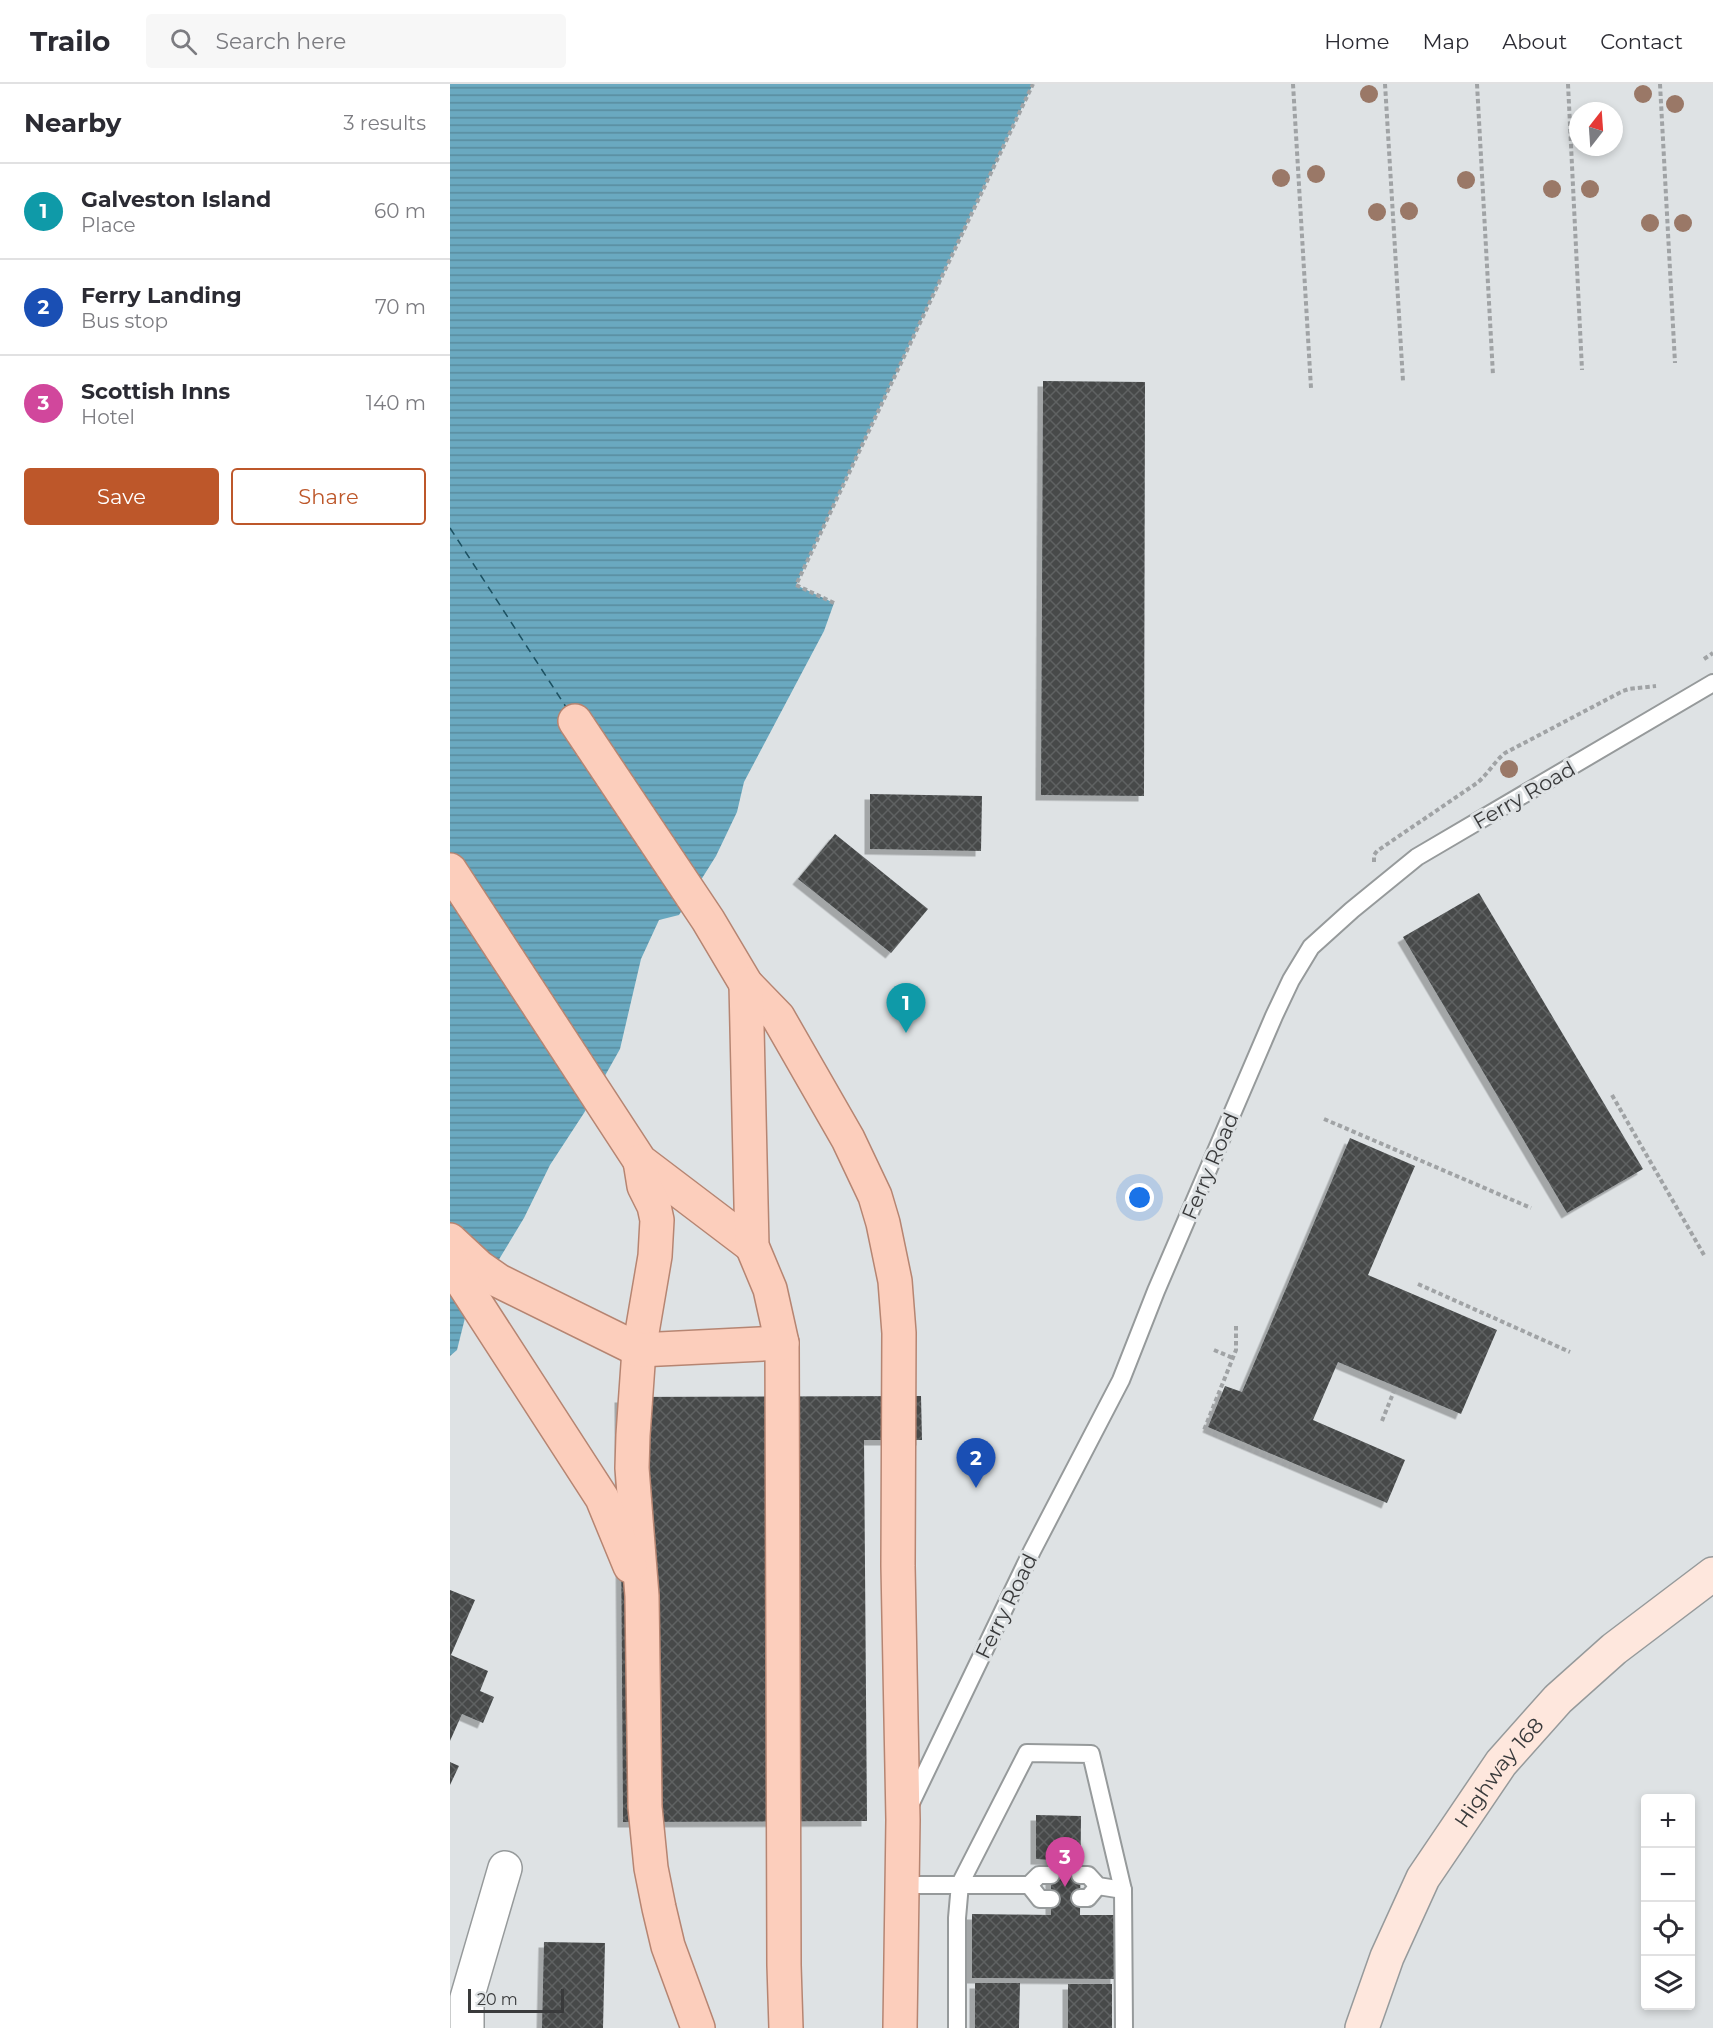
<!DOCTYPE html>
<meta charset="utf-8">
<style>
body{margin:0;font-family:Montserrat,sans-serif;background:#f7f7f7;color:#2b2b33}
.controls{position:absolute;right:18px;bottom:18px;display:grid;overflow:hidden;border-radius:6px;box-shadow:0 3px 9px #0003}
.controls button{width:54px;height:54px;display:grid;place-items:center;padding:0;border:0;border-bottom:2px solid #e1e1e2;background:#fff;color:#2b2b33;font:30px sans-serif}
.compass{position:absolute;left:1119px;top:18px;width:54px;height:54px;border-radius:50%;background:#fff;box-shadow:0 3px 9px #0003;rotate:17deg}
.scale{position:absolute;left:18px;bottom:15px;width:96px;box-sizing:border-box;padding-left:6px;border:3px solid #393a3b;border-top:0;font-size:16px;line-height:21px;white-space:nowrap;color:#393a3b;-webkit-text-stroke:4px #dee2e4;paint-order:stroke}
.you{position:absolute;left:690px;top:1114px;width:21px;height:21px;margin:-15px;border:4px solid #fff;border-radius:50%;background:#1a73e8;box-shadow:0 0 0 9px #1a73e833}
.badge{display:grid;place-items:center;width:39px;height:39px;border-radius:50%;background:#bd572a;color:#fff;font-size:20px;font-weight:700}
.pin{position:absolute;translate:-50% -50px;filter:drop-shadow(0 2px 3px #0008)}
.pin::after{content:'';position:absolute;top:32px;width:21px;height:18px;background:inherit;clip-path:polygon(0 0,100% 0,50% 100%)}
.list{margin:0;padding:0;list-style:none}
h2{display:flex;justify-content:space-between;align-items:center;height:78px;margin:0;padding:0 24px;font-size:26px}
h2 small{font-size:20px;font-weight:400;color:#7c7c81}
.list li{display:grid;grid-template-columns:39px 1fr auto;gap:18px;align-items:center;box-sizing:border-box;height:96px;padding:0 24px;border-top:2px solid #e1e1e2}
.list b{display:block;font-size:22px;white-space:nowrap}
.list p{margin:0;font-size:20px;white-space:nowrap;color:#7c7c81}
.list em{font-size:20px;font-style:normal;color:#7c7c81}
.actions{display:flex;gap:12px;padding:18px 24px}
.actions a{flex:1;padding:14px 0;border:2px solid #bd572a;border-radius:6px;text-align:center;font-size:21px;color:#bd572a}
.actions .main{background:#bd572a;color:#fff}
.icon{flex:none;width:33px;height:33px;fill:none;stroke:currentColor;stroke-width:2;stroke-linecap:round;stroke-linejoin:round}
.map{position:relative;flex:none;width:1263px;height:1944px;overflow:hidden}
header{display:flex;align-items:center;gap:36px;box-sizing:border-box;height:84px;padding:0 30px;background:#fff;border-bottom:2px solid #e1e1e2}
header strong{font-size:28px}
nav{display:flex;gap:33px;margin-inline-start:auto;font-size:21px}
.search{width:420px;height:54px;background:#f7f7f7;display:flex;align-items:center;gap:15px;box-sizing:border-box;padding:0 21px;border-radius:6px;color:#7c7c81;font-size:22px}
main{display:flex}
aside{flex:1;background:#fff}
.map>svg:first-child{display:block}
.water{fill:url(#water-rules)}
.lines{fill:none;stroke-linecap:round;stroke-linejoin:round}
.ferry{stroke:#1c5162;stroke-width:1.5;stroke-dasharray:8 6;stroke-linecap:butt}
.building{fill:url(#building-cross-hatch);filter:url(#shadow)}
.lane-casing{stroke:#969a9b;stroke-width:20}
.street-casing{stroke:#969a9b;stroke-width:36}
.secondary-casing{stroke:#969a9b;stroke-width:36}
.primary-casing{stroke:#b68572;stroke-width:36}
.path{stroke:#a0a3a5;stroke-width:4;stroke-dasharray:4.5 3;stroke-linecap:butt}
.lane{stroke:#fff;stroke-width:16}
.street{stroke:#fff;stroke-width:33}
.secondary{stroke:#fee7dd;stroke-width:33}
.primary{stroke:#fccebc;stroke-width:33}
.tree{fill:#9a7867}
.labels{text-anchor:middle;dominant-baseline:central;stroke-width:6;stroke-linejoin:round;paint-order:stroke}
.street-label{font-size:21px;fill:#393a3b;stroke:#dee2e4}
</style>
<header>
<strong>Trailo</strong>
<div class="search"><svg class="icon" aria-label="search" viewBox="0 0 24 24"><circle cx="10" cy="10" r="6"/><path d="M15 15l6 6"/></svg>Search here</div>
<nav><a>Home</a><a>Map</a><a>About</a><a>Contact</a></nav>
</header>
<main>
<aside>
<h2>Nearby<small>3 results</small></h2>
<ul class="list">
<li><span class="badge" style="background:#0f9aa8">1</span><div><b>Galveston Island</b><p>Place</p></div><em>60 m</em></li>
<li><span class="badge" style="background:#1a4fb4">2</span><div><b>Ferry Landing</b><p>Bus stop</p></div><em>70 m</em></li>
<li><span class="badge" style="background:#d1479c">3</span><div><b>Scottish Inns</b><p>Hotel</p></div><em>140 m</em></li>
</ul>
<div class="actions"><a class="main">Save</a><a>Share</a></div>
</aside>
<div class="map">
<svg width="1263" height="1944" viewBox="0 0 1263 1944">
<defs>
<pattern id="water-rules" width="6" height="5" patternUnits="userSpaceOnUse" patternTransform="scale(1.5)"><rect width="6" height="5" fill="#6aa9c0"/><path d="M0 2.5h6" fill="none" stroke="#588b9d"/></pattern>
<pattern id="building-cross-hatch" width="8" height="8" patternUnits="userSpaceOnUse" patternTransform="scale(1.5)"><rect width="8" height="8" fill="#46494a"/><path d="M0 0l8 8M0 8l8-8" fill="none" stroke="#5f6262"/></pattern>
<filter id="shadow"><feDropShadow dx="-5.5" dy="5.5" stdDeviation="0" flood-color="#0004"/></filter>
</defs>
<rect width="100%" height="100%" fill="#dee2e4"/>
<polygon class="water" points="0,0 583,0 346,501 384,519 374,547 294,698 287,728 266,772 229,831 209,836 191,875 170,965 134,1029 100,1081 74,1134 16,1230 7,1266 0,1272"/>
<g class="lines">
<polyline class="ferry" points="0,444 116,623"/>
</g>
<g class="building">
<polygon points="593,297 695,298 694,712 591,711"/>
<polygon points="420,710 532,712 531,767 420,765"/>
<polygon points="385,750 478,825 441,869 348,795"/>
<polygon points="1029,809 1193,1085 1117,1129 953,853"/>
<polygon points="900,1054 965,1082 918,1191 1047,1246 1011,1330 888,1278 863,1336 955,1376 937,1419 758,1343 775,1302 792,1308"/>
<polygon points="471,1312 472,1356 414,1356 417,1737 173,1738 170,1313"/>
<polygon points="0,1506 25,1516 1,1571 38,1587 30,1607 44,1613 33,1639 12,1630 0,1657"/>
<polygon points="0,1678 9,1682 0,1701"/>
<polygon points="586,1731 631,1732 630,1831 666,1831 666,1895 522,1894 522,1830 601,1831 601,1776 586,1775"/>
<polygon points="94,1858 155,1859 153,1944 92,1944"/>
<polygon points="525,1899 570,1899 569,1944 525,1944"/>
<rect x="618" y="1900" width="44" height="44"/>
</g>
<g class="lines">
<defs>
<g id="lane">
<polyline points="460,1721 582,1467 671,1296 706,1207 824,932 841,896 861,863 902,826 967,773 1263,599"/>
<polyline points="630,1791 638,1791 648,1802 673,1806"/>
<polyline points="451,1801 579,1801 589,1791 601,1791"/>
<polyline points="579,1801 590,1815 601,1815"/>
<polyline points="630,1814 638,1814 648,1802"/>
<polyline points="507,1944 507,1834 510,1800 577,1669 641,1670 673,1806 674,1944"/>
</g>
<polyline id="street" points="17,1944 17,1914 55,1784"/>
<g id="secondary">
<path id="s1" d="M 912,1944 L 937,1873 L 973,1794 L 1051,1679 L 1108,1615 L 1164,1565 L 1263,1490"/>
</g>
<g id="primary">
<polyline points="125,637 258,836 296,900 328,933 398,1055 425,1112 433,1139 445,1197 449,1249 448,1482 453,1736 450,1944"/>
<polyline points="0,786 190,1077 302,1162"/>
<polyline points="296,900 302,1162 320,1205 332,1259 334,1881 336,1944"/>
<polyline points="190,1077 194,1102 204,1122 207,1136 205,1172 189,1266 183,1351 182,1384 192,1512 195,1723 201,1784 209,1824 218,1862 248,1944"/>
<polyline points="0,1156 29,1183 49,1197 189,1266 332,1259"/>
<polyline points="0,1179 152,1414 180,1482"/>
</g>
</defs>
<use href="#lane" class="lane-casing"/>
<use href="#street" class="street-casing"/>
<use href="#secondary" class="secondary-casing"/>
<use href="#primary" class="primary-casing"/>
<g class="path">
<polyline points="843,0 861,304"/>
<polyline points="935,0 953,297"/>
<polyline points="1027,0 1043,291"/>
<polyline points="1118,0 1132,286"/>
<polyline points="1210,0 1225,279"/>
<polyline points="384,519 346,501 583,0"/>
<polyline points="1254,575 1263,569"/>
<path d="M 924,778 L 924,771 L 927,767 L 1027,699 C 1038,690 1044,678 1055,669 L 1173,607 L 1179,605 L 1206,602"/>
<polyline points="1162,1011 1254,1171"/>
<polyline points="874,1035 1081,1124"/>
<polyline points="968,1200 1120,1268"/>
<polyline points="786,1242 786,1266 754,1346 841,1383"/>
<polyline points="764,1266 783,1274"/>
<polyline points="932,1337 946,1302"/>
</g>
<use href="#lane" class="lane"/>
<use href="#street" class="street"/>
<use href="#secondary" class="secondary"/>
<use href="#primary" class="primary"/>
</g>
<g class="tree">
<circle cx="919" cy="10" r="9"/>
<circle cx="1193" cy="10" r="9"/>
<circle cx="1225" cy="20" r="9"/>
<circle cx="866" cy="90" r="9"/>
<circle cx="831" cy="94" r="9"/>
<circle cx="1016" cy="96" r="9"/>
<circle cx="1102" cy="105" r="9"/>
<circle cx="1140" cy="105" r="9"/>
<circle cx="959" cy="127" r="9"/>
<circle cx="927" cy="128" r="9"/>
<circle cx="1200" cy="139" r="9"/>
<circle cx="1233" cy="139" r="9"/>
<circle cx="1059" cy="685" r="9"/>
</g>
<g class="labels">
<g class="street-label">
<text transform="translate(1074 711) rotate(-30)">Ferry Road</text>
<text transform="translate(760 1082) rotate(-67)">Ferry Road</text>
<text transform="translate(556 1522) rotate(-64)">Ferry Road</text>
<text stroke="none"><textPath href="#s1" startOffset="292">Highway 168</textPath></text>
</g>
</g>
</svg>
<div class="controls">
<button>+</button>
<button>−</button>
<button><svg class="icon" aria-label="locate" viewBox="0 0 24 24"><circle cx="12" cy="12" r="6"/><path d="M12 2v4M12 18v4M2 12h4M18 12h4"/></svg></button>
<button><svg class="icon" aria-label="layers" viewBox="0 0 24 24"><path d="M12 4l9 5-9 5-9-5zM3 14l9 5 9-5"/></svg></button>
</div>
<svg class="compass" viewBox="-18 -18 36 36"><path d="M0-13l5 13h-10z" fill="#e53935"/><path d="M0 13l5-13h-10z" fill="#7c7c81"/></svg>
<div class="scale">20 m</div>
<div class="you"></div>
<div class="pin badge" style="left:456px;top:949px;background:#0f9aa8">1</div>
<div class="pin badge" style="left:526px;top:1404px;background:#1a4fb4">2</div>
<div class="pin badge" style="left:615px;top:1803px;background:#d1479c">3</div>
</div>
</main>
